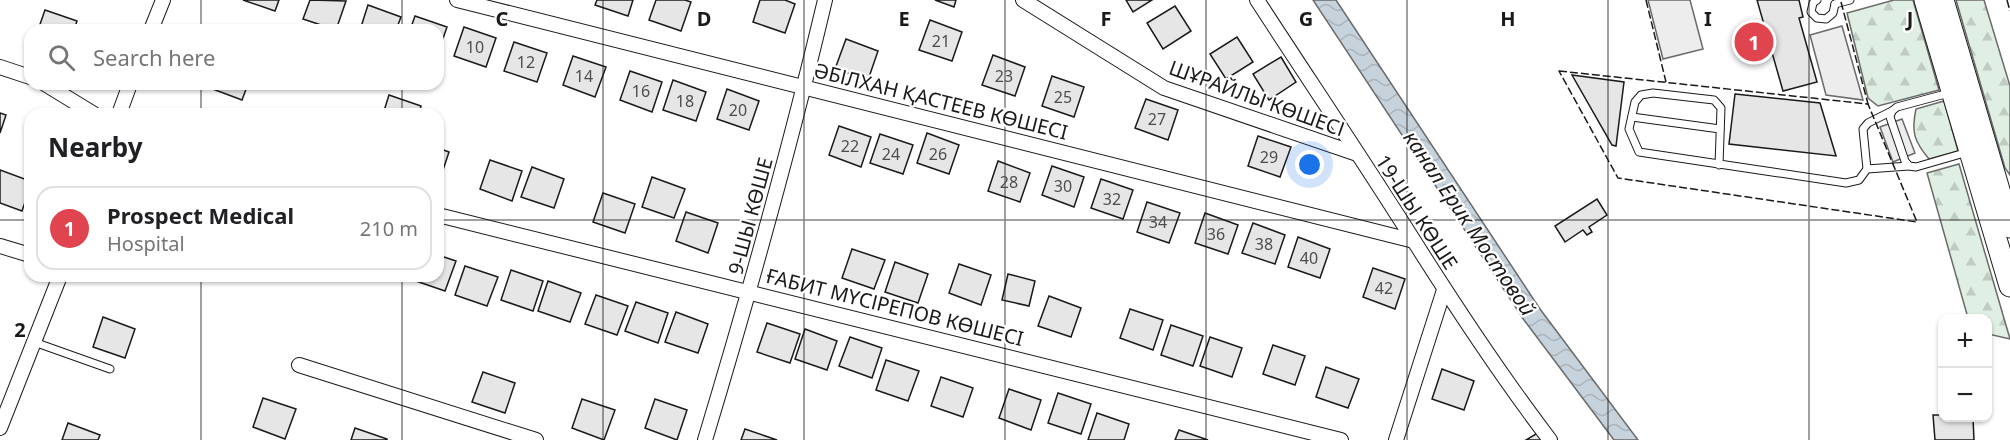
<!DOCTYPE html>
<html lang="en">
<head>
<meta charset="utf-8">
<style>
  :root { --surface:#fff; --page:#f6f6f6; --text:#202124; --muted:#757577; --line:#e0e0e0; --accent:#c62828 }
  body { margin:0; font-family:"Noto Sans",sans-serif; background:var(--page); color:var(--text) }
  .controls { position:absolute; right:18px; bottom:18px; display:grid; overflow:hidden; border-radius:12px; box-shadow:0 2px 4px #0004 }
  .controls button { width:54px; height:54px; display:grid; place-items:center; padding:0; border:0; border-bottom:2px solid var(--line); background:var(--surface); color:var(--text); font:30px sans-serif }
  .you { position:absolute; left:1310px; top:165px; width:21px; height:21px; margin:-15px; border:4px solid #fff; border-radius:50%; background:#1a73e8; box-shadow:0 0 0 9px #1a73e833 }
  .badge { display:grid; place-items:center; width:39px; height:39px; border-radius:50%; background:var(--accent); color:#fff; font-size:20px; font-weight:700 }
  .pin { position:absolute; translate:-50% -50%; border:3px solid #fff; box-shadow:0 2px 6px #0006 }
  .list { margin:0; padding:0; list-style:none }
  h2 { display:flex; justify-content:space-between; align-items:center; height:78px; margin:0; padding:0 24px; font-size:26px }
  h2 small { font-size:20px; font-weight:400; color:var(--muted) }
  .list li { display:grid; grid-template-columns:39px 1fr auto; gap:18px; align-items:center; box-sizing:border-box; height:84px; margin:0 12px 12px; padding:0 12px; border:2px solid var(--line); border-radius:18px }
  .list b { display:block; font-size:22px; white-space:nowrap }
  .list p { margin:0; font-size:20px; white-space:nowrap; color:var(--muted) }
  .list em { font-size:20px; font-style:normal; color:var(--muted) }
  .icon { flex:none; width:33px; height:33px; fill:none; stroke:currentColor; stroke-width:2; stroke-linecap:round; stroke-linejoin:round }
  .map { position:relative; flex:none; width:2010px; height:440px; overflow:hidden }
  .search { position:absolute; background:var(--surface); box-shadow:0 2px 4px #0004; left:24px; top:24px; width:420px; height:66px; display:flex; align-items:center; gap:15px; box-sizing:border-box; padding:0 21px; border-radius:18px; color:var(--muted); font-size:22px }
  .panel { position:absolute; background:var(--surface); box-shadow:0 2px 4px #0004; left:24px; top:108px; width:420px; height:174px; border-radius:18px }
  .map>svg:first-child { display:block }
</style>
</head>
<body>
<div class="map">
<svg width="2010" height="440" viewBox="0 0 2010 440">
  <defs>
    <pattern id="forest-firs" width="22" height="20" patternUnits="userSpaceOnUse" patternTransform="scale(1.5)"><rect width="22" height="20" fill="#e0efe3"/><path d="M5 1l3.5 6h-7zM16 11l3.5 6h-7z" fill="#c0ccc2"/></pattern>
    <pattern id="water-waves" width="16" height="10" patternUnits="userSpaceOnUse" patternTransform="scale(1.5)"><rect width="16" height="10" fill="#c6d2dc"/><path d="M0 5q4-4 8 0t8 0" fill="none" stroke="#aab4bc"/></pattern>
  </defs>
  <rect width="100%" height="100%" fill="#fff"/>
  <g fill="url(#forest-firs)" stroke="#6a6a6a" stroke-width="1.5">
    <path d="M1894,0H1913L1939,90L1878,106L1868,98L1847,13Z"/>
    <path d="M1956,0H1984L2010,86V175L2005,168Z"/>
    <path d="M1944,101L1958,151L1929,159C1914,141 1911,132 1916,109Z"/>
    <path d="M1959,164L2010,339L1988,334V318H1968L1927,173Z"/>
  </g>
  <g fill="#ededed" stroke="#6a6a6a" stroke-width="1.5">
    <path d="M1648,0H1690L1703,49L1663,59Z"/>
    <path d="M1842,26L1863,100L1826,95L1810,35Z"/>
    <path d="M1902,119L1915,153L1893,162L1880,127Z"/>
  </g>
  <path fill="url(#water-waves)" stroke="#6a6a6a" stroke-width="1.5" d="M1313,0H1336L1540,309L1638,440H1614L1524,320Z"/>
  <g fill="#e6e6e6" stroke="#1a1a1a" stroke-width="1.5">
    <path d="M243,0H279L275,11Z"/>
    <path d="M310,0L346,1L336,30L303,19Z"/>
    <path d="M597,0H633L628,16L595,5Z"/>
    <path d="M656,0H685L691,2L681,31L649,20Z"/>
    <path d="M760,0H785L795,4L785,33L753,22Z"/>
    <path d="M935,0H956L954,7Z"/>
    <path d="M1126,0H1152L1133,12Z"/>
    <path d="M1757,0H1799L1803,17L1799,18L1817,82L1783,91Z"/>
    <path d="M368,5L401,17L396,30H360Z"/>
    <path d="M1175,6L1191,31L1163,49L1147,23Z"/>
    <path d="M45,10L77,21L74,30H38Z"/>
    <path d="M415,16L447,27L438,53V30H410Z"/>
    <path d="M930,20L962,32L952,61L919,50Z"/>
    <path d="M464,27L496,38L486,67L454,56Z"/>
    <path d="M1237,37L1253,62L1226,79L1210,54Z"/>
    <path d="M846,39L878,51L868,80L835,69Z"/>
    <path d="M514,42L547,53L537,82L504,71Z"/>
    <path d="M993,55L1025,67L1015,96L982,85Z"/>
    <path d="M573,56L606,67L595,97L563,85Z"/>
    <path d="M1281,57L1296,82L1269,100L1253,74Z"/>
    <path d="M630,71L662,82L652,112L620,100Z"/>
    <path d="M1572,75L1624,82L1616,146L1612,145Z"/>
    <path d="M1052,76L1084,87L1074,117L1042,106Z"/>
    <path d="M673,80L706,92L696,121L663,110Z"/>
    <path d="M211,84H248L242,100L210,88Z"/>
    <path d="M727,89L759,101L749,130L717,119Z"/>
    <path d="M1735,94L1820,103L1836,156L1729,144Z"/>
    <path d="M389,95L421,106L419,114H383Z"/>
    <path d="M1146,99L1178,110L1168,140L1135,128Z"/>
    <path d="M273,109L288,114H271Z"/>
    <path d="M0,113L6,115L0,133Z"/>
    <path d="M839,126L871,137L861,167L829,155Z"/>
    <path d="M927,133L959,145L949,174L917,163Z"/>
    <path d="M880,134L913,145L903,174L870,163Z"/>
    <path d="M1258,136L1291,147L1280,177L1248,166Z"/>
    <path d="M438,148L449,152L439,182L438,181Z"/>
    <path d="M490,160L522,171L512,201L480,189Z"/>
    <path d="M998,161L1030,173L1020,202L988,191Z"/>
    <path d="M1052,166L1084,177L1074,207L1042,195Z"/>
    <path d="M532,167L564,179L554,208L521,197Z"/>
    <path d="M0,170L30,181V188L22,211L0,203Z"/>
    <path d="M652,177L685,189L674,218L642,207Z"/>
    <path d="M1101,179L1133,190L1123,219L1091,208Z"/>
    <path d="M603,193L635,204L625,233L593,222Z"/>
    <path d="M1597,199L1607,215L1589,227L1592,232L1587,235L1583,230L1565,242L1555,226Z"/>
    <path d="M1147,202L1180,213L1169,243L1137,232Z"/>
    <path d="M686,212L718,223L708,253L676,241Z"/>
    <path d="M1205,213L1238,225L1228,254L1195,243Z"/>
    <path d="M1253,223L1285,235L1275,264L1242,253Z"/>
    <path d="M1298,237L1330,249L1320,278L1288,267Z"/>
    <path d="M852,249L885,260L874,289L842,278Z"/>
    <path d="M438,255L456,261L445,291L413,280L414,276H438Z"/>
    <path d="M895,262L928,274L918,303L885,292Z"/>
    <path d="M959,264L991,275L981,305L949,293Z"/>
    <path d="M465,266L498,277L487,306L455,295Z"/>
    <path d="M1373,268L1405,279L1395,309L1363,297Z"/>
    <path d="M511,270L543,281L533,311L501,300Z"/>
    <path d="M1008,274L1035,281L1029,306L1002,300Z"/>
    <path d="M548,281L581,293L570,322L538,311Z"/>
    <path d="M596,295L628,306L617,335L585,324Z"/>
    <path d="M1049,296L1081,308L1071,337L1038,326Z"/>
    <path d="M636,302L668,313L658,343L625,331Z"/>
    <path d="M1130,309L1163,320L1153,350L1120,338Z"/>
    <path d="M676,312L708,324L698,353L665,342Z"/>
    <path d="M103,317L135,329L125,358L93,347Z"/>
    <path d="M767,323L800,334L790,363L757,352Z"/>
    <path d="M1171,325L1203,336L1193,366L1161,355Z"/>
    <path d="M805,329L837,341L827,370L795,359Z"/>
    <path d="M850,337L882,348L872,378L839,366Z"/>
    <path d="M1210,337L1242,348L1232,377L1200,366Z"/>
    <path d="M1273,345L1305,356L1295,385L1263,374Z"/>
    <path d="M886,360L919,371L908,401L876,390Z"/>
    <path d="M1326,367L1359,379L1348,408L1316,397Z"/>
    <path d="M1442,369L1474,381L1464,410L1432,399Z"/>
    <path d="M483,372L515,383L505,413L472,402Z"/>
    <path d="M941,377L973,388L963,417L931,406Z"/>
    <path d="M1009,389L1041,400L1031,430L999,418Z"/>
    <path d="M1058,393L1091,404L1081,434L1048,423Z"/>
    <path d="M263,398L296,409L285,439L253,427Z"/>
    <path d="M582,399L615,410L604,440L572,428Z"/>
    <path d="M655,399L687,410L677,440L645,428Z"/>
    <path d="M1097,413L1129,424L1124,440H1088Z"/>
    <path d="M1933,415H1942V418H1973L1974,440H1935Z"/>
    <path d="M68,423L100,435L98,440H62Z"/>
    <path d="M355,428L387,439V440H351Z"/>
    <path d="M745,429L777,440H741Z"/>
    <path d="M1179,430L1208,440H1175Z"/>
    <path d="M1541,431L1547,440H1526Z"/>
  </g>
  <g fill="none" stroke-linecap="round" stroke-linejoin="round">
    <defs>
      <g id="lane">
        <path d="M1817,0L1813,3L1811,12L1817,18L1826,19L1833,13L1835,4"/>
        <path d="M1835,4L1850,0"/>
        <path d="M1949,93L1897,107L1892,111L1890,117L1905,161L1909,166L1916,167L1968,152"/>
        <path d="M1632,117L1720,129"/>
        <path d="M1719,165L1721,108L1714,100L1653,93L1641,95L1635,102L1629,129L1639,152L1846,183L1859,180L1867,169L1863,129L1868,123L1892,111"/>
        <path d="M1867,169L1909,166"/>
        <path d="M34,342L110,369"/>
      </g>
      <g id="street">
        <path d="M457,0L1414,241"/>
        <path d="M1023,0L1164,88L1357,154"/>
        <path d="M1257,0C1309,80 1363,160 1414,241C1457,309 1501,376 1550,440"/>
        <path d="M151,30L163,0"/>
        <path d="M0,67L30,77"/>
        <path d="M45,84L94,114"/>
        <path d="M119,114L130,84"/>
        <path d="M438,215L1341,440"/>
        <path d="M0,246L30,255"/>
        <path d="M299,365L536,440"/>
        <path d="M0,428L60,276"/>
        <path d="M705,440C749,294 790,148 825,0"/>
        <path d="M1396,440L1444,290"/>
      </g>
      <g id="primary">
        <path d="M1925,0L2010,286"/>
        <path d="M1943,0L2010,227"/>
      </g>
    </defs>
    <use href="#lane" stroke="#1a1a1a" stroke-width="9"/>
    <use href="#street" stroke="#1a1a1a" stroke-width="16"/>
    <use href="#primary" stroke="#1a1a1a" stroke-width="23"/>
    <use href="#lane" stroke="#fff" stroke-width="7"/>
    <use href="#street" stroke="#fff" stroke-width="14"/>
    <use href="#primary" stroke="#fff" stroke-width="21"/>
    <g stroke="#1a1a1a" stroke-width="1.5" stroke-dasharray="8 3" stroke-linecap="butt">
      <path d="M1646,0L1666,82"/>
      <path d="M2007,0L2010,11"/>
      <path d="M1841,2L1868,104H1865"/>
      <path d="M1559,71L1868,104L1917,222L1618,178Z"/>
    </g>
  </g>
  <path fill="none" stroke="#1a1a1a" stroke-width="1.5" stroke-opacity="0.55" d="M201,0V30M402,0V30M603,0V440M804,0V440M1005,0V440M1206,0V440M1407,0V440M1608,0V440M1809,0V440M201,84V114M402,84V114M0,220H30M438,220H2010M201,276V440M402,276V440"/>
  <g text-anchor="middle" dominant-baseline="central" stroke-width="4.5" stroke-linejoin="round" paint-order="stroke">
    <g font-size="16" fill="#4d4d4d">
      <text x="941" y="41">21</text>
      <text x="475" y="47">10</text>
      <text x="526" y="62">12</text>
      <text x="584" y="76">14</text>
      <text x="1004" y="76">23</text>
      <text x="641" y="91">16</text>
      <text x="1063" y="97">25</text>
      <text x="685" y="101">18</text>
      <text x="738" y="110">20</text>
      <text x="1157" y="119">27</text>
      <text x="850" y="146">22</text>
      <text x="891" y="154">24</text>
      <text x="938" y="154">26</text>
      <text x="1269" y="157">29</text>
      <text x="1009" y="182">28</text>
      <text x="1063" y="186">30</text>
      <text x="1112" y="199">32</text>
      <text x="1158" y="222">34</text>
      <text x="1216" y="234">36</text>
      <text x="1264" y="244">38</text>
      <text x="1309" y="258">40</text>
      <text x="1384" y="288">42</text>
    </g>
    <g font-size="20" fill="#1a1a1a" stroke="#fff">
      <text transform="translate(1257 98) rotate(20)">ШҰРАЙЛЫ КӨШЕСІ</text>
      <text transform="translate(941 101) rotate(14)">ӘБІЛХАН ҚАСТЕЕВ КӨШЕСI</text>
      <text transform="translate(1417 212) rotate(57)">19-ШЫ КӨШЕ</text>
      <text transform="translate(750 216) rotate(-75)">9-ШЫ КӨШЕ</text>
      <text transform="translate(895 307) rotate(14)">ҒАБИТ МҮСІРЕПОВ КӨШЕСI</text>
    </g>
    <g font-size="21" font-style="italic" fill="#1a1a1a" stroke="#fff">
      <text transform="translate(1470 223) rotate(56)">канал Ерик Мостовой</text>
    </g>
  </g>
  <g font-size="20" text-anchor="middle" font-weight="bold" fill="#1a1a1a" stroke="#fff" stroke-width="4.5" stroke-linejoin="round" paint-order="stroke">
    <text x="502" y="26">C</text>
    <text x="704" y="26">D</text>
    <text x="904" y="26">E</text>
    <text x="1106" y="26">F</text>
    <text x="1306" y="26">G</text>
    <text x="1508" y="26">H</text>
    <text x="1708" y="26">I</text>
    <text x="1910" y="26">J</text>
    <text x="20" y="337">2</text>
  </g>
</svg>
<div class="controls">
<button>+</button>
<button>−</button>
</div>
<div class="you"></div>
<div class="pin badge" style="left:1754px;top:42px;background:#e0444e">1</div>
<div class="search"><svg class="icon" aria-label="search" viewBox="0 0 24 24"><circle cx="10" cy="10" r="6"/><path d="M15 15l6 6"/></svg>Search here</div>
<section class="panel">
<h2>Nearby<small></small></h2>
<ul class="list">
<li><span class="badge" style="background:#e0444e">1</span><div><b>Prospect Medical</b><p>Hospital</p></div><em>210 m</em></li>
</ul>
</section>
</div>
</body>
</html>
